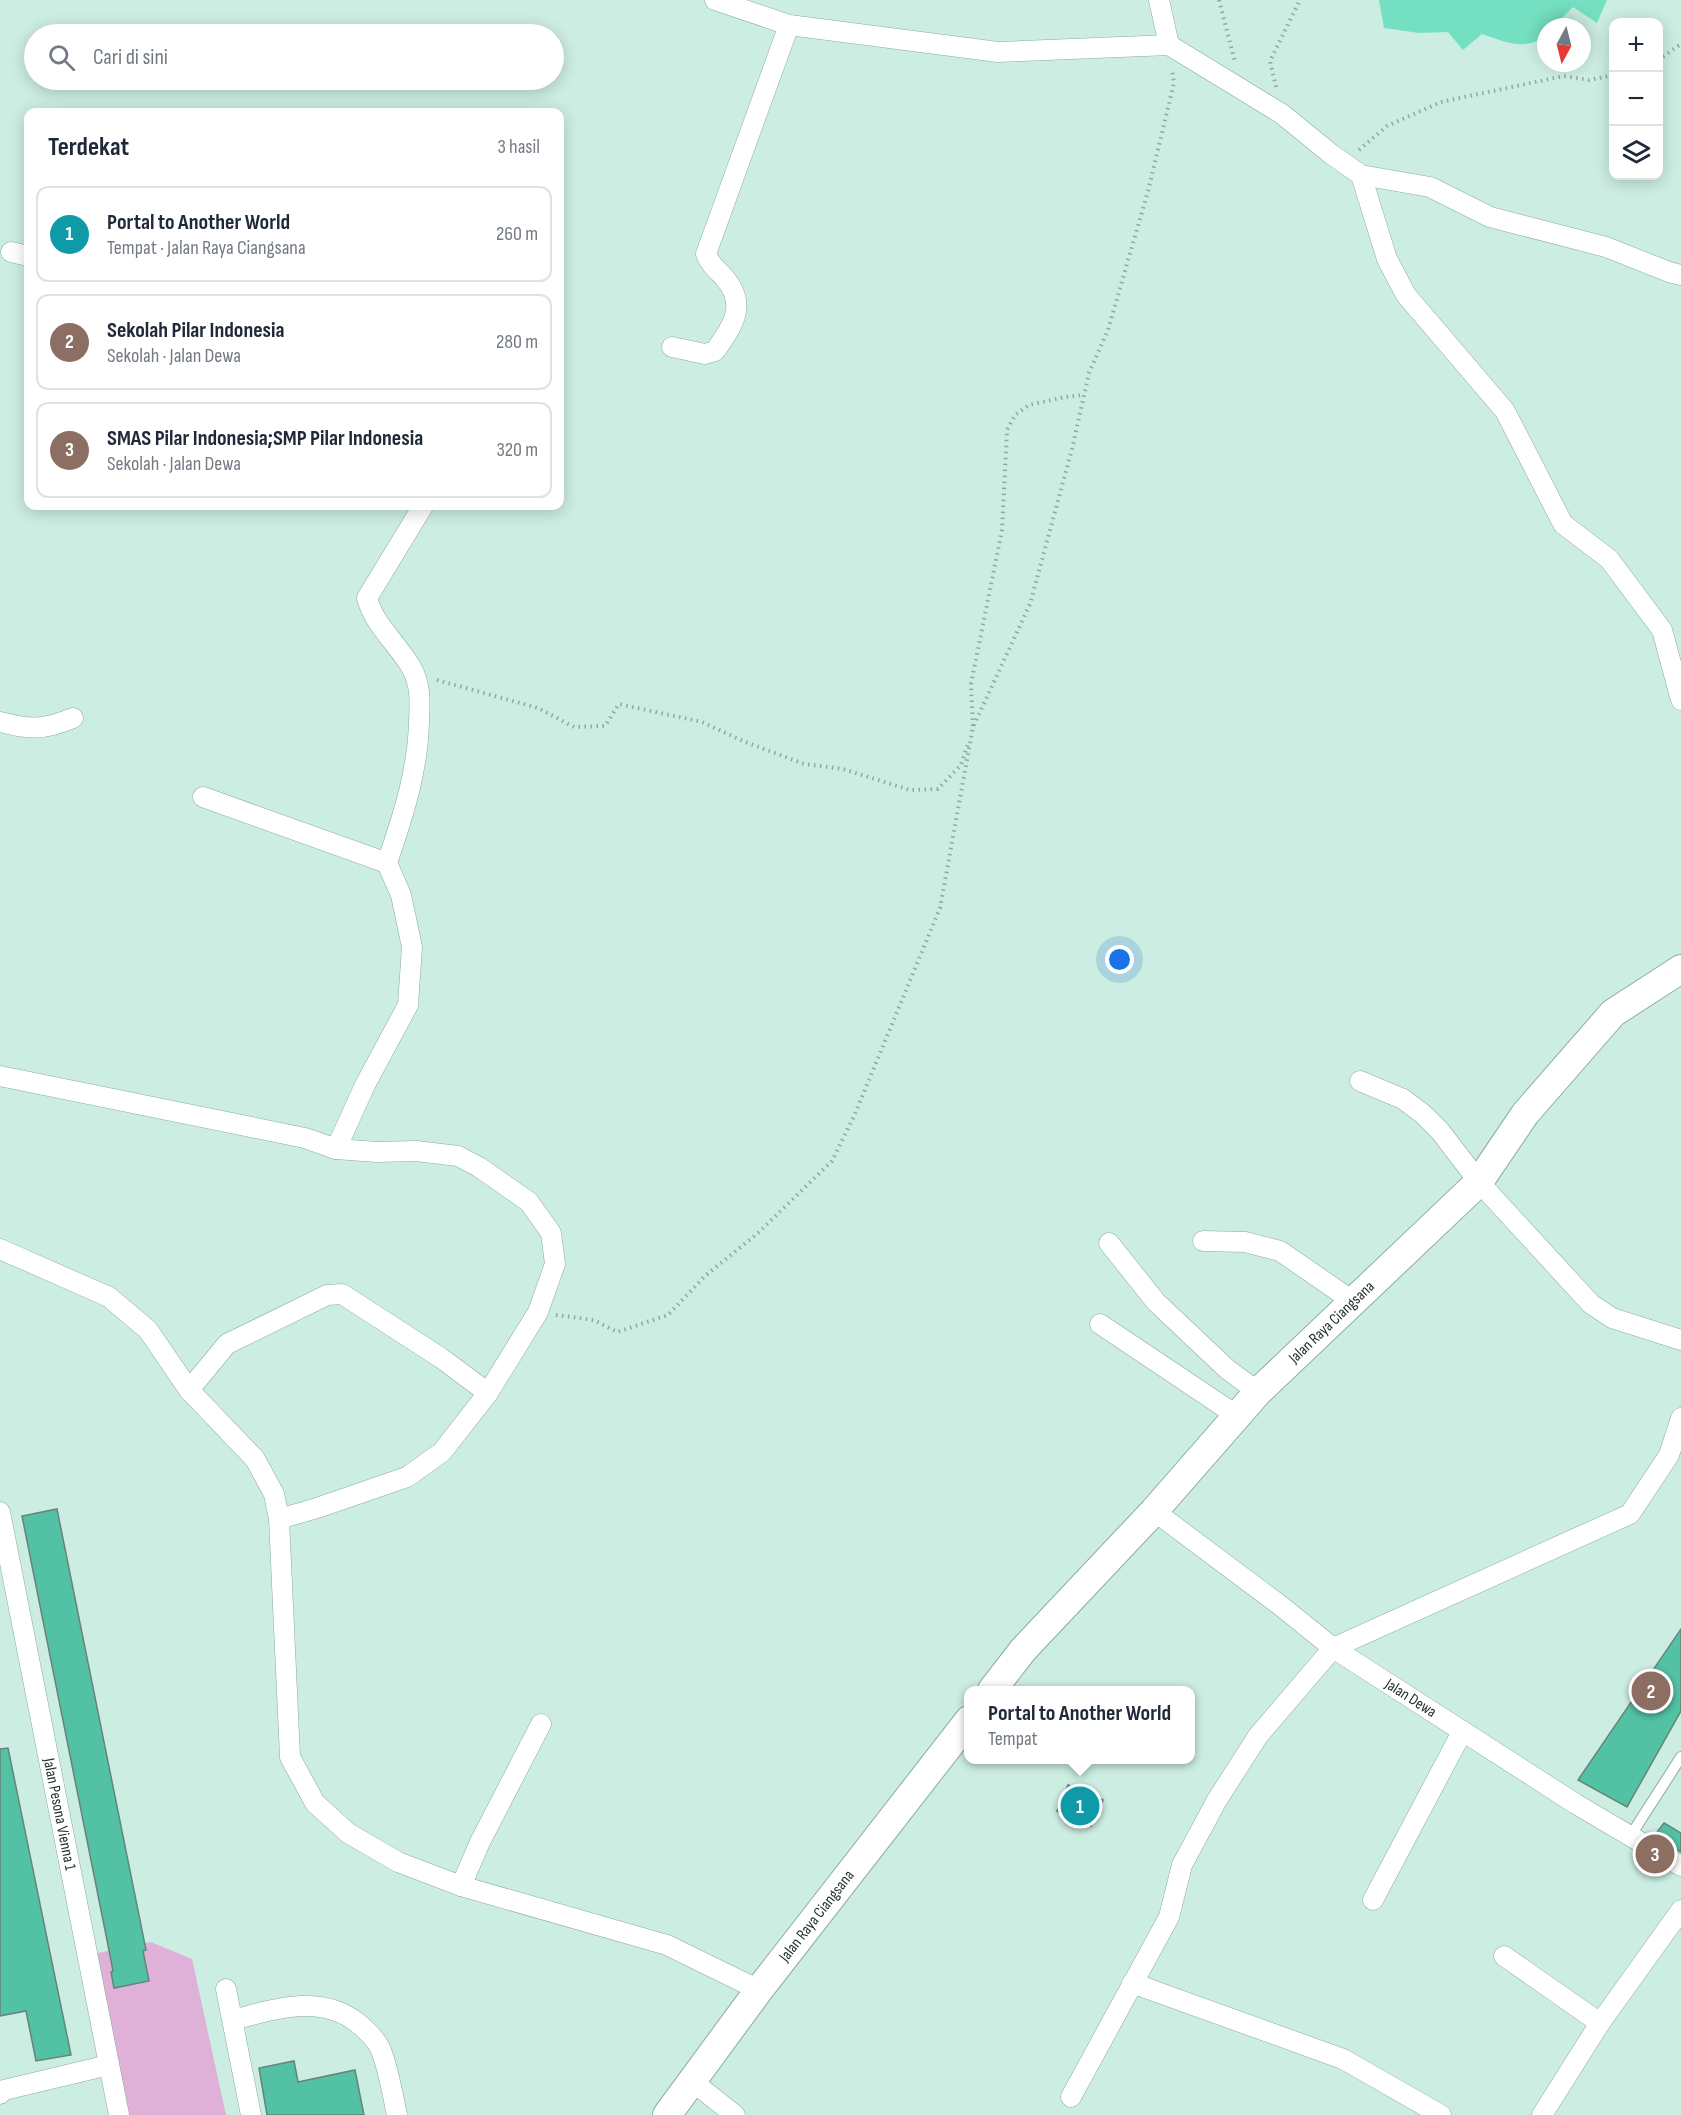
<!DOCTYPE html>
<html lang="id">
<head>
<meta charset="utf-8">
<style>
  :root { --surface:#fff; --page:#f6f6f7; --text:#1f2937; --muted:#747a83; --line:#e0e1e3; --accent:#b45309 }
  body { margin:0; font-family:"Sofia Sans Condensed",sans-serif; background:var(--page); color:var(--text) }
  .controls { position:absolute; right:18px; top:18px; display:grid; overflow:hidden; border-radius:12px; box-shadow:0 3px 15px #0003 }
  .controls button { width:54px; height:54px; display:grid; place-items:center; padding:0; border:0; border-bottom:2px solid var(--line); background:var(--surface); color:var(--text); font:30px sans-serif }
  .compass { position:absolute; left:1537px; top:18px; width:54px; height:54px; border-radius:50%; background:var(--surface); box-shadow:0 3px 15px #0003; rotate:187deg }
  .you { position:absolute; left:1120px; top:960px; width:21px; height:21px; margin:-15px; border:4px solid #fff; border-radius:50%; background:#1a73e8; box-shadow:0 0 0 9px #1a73e833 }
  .badge { display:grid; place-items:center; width:39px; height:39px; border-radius:50%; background:var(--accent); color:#fff; font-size:20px; font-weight:700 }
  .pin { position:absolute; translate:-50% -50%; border:3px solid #fff; box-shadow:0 2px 6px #0006 }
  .popup { position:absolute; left:964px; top:1686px; width:231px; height:78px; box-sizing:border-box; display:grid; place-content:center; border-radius:12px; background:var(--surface); filter:drop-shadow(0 2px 4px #0005); font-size:20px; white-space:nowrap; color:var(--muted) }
  .popup b { font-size:22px; color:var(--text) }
  .popup::after { content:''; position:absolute; left:50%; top:100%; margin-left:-12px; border:12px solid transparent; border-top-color:var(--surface) }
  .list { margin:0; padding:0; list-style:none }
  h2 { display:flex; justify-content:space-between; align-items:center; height:78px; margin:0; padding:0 24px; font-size:26px }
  h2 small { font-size:20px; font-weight:400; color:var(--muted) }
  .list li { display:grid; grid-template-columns:39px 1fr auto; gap:18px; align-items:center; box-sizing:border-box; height:96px; margin:0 12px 12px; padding:0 12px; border:2px solid var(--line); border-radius:12px }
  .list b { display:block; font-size:22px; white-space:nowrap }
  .list p { margin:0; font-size:20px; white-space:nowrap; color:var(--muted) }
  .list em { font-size:20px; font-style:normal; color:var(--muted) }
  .icon { flex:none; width:33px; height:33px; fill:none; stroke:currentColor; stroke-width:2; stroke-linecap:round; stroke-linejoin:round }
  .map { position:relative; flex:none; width:1681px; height:2115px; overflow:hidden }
  .search { position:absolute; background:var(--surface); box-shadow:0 3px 15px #0003; left:24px; top:24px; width:540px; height:66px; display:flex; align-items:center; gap:15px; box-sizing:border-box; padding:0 21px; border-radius:33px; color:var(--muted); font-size:22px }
  .panel { position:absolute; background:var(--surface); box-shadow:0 3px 15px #0003; left:24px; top:108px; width:540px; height:402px; border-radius:12px }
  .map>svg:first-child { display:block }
</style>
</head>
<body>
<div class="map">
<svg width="1681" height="2115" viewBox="0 0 1681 2115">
  <rect width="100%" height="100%" fill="#ccede2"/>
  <path fill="#dfb0d8" d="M151,1942L192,1959L226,2115H116L84,1956Z"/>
  <path fill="#74e0c1" d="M1379,0H1607L1597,23L1573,7L1553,27H1546V34C1527,53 1503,41 1482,34L1463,50L1448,32L1419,33L1384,28Z"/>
  <g fill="#53c1a4" stroke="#66847a" stroke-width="1.5">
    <path d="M57,1509L146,1950L143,1951L149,1981L114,1988L111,1972L113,1971L107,1940L22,1516Z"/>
    <path d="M1681,1629V1711L1627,1807L1578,1780Z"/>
    <path d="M8,1748L71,2055L36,2061L26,2011L0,2016V1749Z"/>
    <path d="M1068,1785L1103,1800L1091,1826L1057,1811Z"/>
    <path d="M1664,1823L1681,1833V1852L1654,1836Z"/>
    <path d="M294,2061L298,2082L355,2070L364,2115H267L259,2068Z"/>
  </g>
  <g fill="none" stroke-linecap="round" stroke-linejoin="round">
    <defs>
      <path id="service" d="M1631,1835L1681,1757"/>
      <g id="minor">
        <path d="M715,0L789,25L998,52L1169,45L1282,114L1331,154L1361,175L1430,187L1490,217L1606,247L1669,272L1681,275"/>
        <path d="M1159,0L1169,45"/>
        <path d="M1361,175L1387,259L1406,295L1505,411L1563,524L1609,559L1662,630L1681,700"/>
        <path d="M11,252L28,256"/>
        <path d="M672,347L705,354L715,351C734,324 748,304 723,276C716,269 709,263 706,254L789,25"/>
        <path d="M0,722C30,730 44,730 73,718"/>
        <path d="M203,797L387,863L401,895L412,947L408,1005L365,1085L336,1149"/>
        <path d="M387,863C403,816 418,771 419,721C420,702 421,684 411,667C397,643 374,625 367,598L423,506"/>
        <path d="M0,1076L305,1138L336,1149L377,1152L416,1151L458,1156L479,1167L529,1202L551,1233L555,1264L538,1312L488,1393L442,1452L407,1477L317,1508L279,1519"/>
        <path d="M1360,1081L1403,1099L1423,1114L1440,1131L1479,1182L1591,1304L1612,1318L1681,1340"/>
        <path d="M1203,1241L1245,1242L1280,1251L1354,1302"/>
        <path d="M1109,1243L1156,1302L1227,1369L1258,1392"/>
        <path d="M0,1249L109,1297L148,1330L189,1390L255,1459L274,1494L279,1519L290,1757L315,1803L348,1833L398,1862L461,1886L667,1945L759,1990"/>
        <path d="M1100,1324L1236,1415"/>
        <path d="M189,1390L227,1344L327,1295L342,1294L441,1358L488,1393"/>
        <path id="s1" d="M1154,1511L1281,1606L1333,1648L1576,1804L1681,1866"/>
        <path id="s2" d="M0,1512L119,2115"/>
        <path d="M461,1886L480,1842L541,1724"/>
        <path d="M1373,1900L1462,1732"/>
        <path d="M1504,1956L1600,2023"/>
        <path d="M1132,1983L1343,2059L1441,2115"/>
        <path d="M226,1989L251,2115"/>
        <path d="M233,2020C274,2009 322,1993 359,2024C367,2031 376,2039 380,2048C389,2069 392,2093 397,2115"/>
        <path d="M693,2082L735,2115"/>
        <path d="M0,2094L4,2090L109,2065"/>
        <path d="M1071,2097L1169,1917L1182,1865L1217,1800L1258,1736L1333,1648L1630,1514L1669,1455L1681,1418"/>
        <path d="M1542,2115L1600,2023L1681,1910"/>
      </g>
      <g id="secondary">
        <path id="s3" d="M992,1690L1023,1650L1154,1511L1258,1392L1479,1182L1525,1114L1613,1013L1681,969"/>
        <path id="s4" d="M667,2115L759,1990L969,1720"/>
      </g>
    </defs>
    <use href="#service" stroke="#8caba1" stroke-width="12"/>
    <use href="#minor" stroke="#8caba1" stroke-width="21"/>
    <use href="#secondary" stroke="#8caba1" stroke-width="30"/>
    <g stroke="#8fa8a0" stroke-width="4" stroke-dasharray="1.5 4.5" stroke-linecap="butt">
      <path d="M1219,0L1235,62"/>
      <path d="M1658,60L1681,44"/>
      <path d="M1276,87L1270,61L1300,0"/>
      <path d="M1359,150L1387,126L1441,102L1564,76L1589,80L1614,75"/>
      <path d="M437,680L538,708L574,727L605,726L619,704L702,722L743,741L804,764L843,769L910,790L938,789L961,765L969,741"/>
      <path d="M973,726L971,684L1002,530L1007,430L1015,415L1029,405L1065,397L1084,395"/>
      <path d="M556,1315L594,1320L617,1332L668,1315L705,1276L757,1234L832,1161L854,1116L940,908L973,727L1030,604L1072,449L1089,373L1108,330L1148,191L1174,83L1172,70"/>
    </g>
    <use href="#service" stroke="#fff" stroke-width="10"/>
    <use href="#minor" stroke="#fff" stroke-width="20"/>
    <use href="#secondary" stroke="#fff" stroke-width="28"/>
  </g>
  <g text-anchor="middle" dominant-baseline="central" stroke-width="6" stroke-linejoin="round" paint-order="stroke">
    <g font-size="16" fill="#25322d" stroke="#d9fbef">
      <text stroke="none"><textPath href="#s3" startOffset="501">Jalan Raya Ciangsana</textPath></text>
      <text stroke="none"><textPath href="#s1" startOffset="318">Jalan Dewa</textPath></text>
      <text stroke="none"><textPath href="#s2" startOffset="308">Jalan Pesona Vienna 1</textPath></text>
      <text stroke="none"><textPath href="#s4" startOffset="249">Jalan Raya Ciangsana</textPath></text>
    </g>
  </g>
</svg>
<div class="controls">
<button>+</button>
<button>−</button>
<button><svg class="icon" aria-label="layers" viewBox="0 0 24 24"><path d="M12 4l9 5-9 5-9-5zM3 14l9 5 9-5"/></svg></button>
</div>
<svg class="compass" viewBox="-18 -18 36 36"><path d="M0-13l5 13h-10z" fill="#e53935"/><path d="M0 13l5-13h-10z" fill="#747a83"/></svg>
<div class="you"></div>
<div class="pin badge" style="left:1080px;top:1806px;background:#0f9aa8">1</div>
<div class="popup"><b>Portal to Another World</b>Tempat</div>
<div class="pin badge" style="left:1651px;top:1691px;background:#8d6e63">2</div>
<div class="pin badge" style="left:1655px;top:1854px;background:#8d6e63">3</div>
<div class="search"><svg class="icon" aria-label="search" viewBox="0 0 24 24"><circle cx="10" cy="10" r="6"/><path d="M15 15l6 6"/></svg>Cari di sini</div>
<section class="panel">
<h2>Terdekat<small>3 hasil</small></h2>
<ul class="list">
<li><span class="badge" style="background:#0f9aa8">1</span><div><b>Portal to Another World</b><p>Tempat · Jalan Raya Ciangsana</p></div><em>260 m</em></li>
<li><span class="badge" style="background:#8d6e63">2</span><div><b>Sekolah Pilar Indonesia</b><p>Sekolah · Jalan Dewa</p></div><em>280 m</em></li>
<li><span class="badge" style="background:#8d6e63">3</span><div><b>SMAS Pilar Indonesia;SMP Pilar Indonesia</b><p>Sekolah · Jalan Dewa</p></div><em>320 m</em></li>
</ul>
</section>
</div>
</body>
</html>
